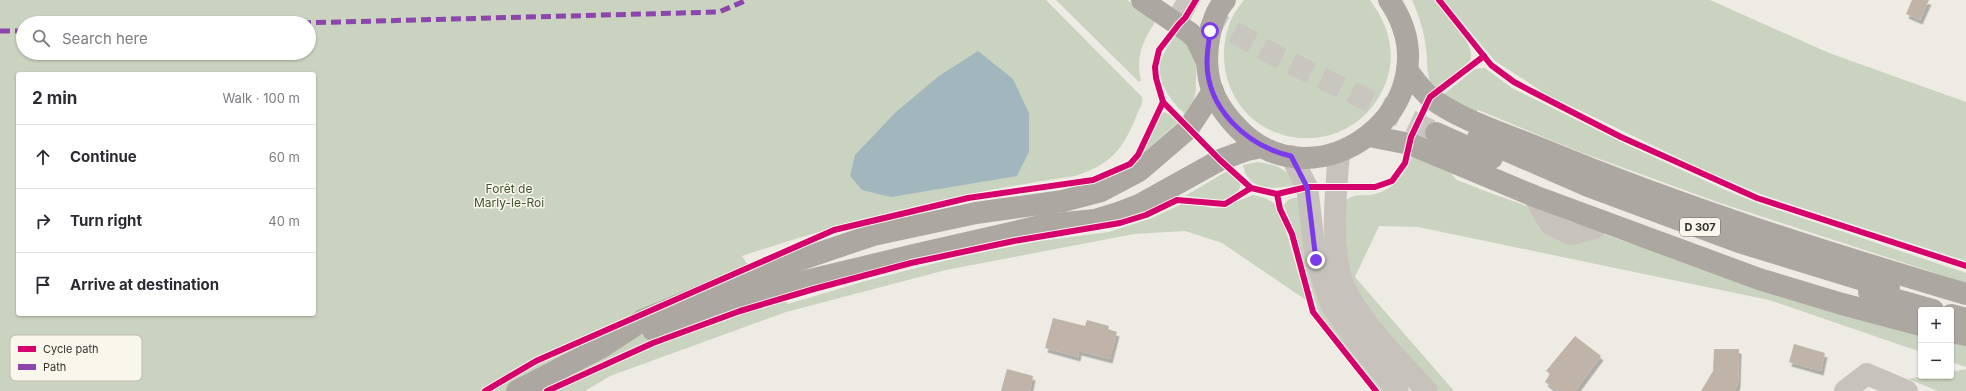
<!DOCTYPE html>
<html lang="en">
<head>
<meta charset="utf-8">
<style>
  :root { --surface:#fff; --page:#f2f2f3; --text:#2b2b33; --muted:#7c7c81; --line:#e1e1e2 }
  body { margin:0; font-family:Inter,sans-serif; background:var(--page); color:var(--text) }
  .controls { position:absolute; right:12px; bottom:12px; display:grid; overflow:hidden; border-radius:4px; box-shadow:0 1px 3px #0004 }
  .controls button { width:36px; height:36px; display:grid; place-items:center; padding:0; border:0; border-bottom:1px solid var(--line); background:var(--surface); color:var(--text); font:20px sans-serif }
  .stop { position:absolute; width:12px; height:12px; margin:-9px; border:3px solid #7c3aed; border-radius:50%; background:#fff }
  .stop.end { background:#7c3aed; border-color:#fff; box-shadow:0 1px 4px #0008 }
  .list { margin:0; padding:0; list-style:none }
  h2 { display:flex; justify-content:space-between; align-items:center; height:52px; margin:0; padding:0 16px; font-size:17px }
  h2 small { font-size:13px; font-weight:400; color:var(--muted) }
  .list li { display:grid; grid-template-columns:26px 1fr auto; gap:12px; align-items:center; box-sizing:border-box; height:64px; padding:0 16px; border-top:1px solid var(--line) }
  .list b { display:block; font-size:15px; white-space:nowrap }
  .list em { font-size:13px; font-style:normal; color:var(--muted) }
  .icon { flex:none; width:22px; height:22px; fill:none; stroke:currentColor; stroke-width:2; stroke-linecap:round; stroke-linejoin:round }
  .map { position:relative; flex:none; width:1966px; height:391px; overflow:hidden }
  .search { position:absolute; background:var(--surface); box-shadow:0 1px 3px #0004; left:16px; top:16px; width:300px; height:44px; display:flex; align-items:center; gap:10px; box-sizing:border-box; padding:0 14px; border-radius:22px; color:var(--muted); font-size:15px }
  .panel { position:absolute; background:var(--surface); box-shadow:0 1px 3px #0004; left:16px; top:72px; width:300px; height:244px; border-radius:4px }
  .map>svg:first-child { display:block }
</style>
</head>
<body>
<div class="map">
<svg width="1966" height="391" viewBox="0 0 1966 391">
  <defs>
    <filter id="shadow"><feDropShadow dx="2.5" dy="4.5" stdDeviation="0" flood-color="#0004"/></filter>
  </defs>
  <rect width="100%" height="100%" fill="#edebe4"/>
  <g fill="#cad3bf" fill-rule="evenodd">
    <path d="M0,0H1046L1142,97C1144,104 1138,110 1136,117C1122,151 1111,164 1075,176C961,192 851,220 742,256L746,262L788,304L869,280L964,256L1040,241L1109,232L1152,218L1184,203L1214,208L1223,207L1253,195L1265,198L1274,203L1283,221L1306,300L1222,243L1185,231L1134,234L946,270L786,312L610,376L585,391H0ZM23,23H309V53H23ZM18,74H314V314H18Z"/>
    <path d="M1056,0H1127L1157,19C1144,39 1135,56 1141,80L1139,82Z"/>
    <path d="M1244,0H1370C1388,24 1397,53 1386,82C1357,161 1245,155 1226,74C1222,55 1224,35 1232,18C1235,11 1240,6 1244,0Z"/>
    <path d="M1412,0H1434C1444,12 1478,45 1470,61L1437,88H1434C1425,76 1428,63 1426,48C1424,31 1419,16 1412,0Z"/>
    <path d="M1444,0H1710L1829,53L1966,102V261L1763,195L1706,171L1546,94L1495,61Z"/>
    <path d="M1179,31L1195,56L1196,67V89L1194,100L1185,114C1172,103 1159,85 1160,68C1160,55 1172,41 1179,31Z"/>
    <path d="M1485,68L1512,88L1625,144L1723,189L1757,203L1966,273V283L1720,203L1580,152L1478,110L1473,115L1439,98L1475,69Z"/>
    <path d="M1164,112L1174,117L1178,122L1143,153L1155,122Z"/>
    <path d="M1413,154L1446,168L1457,180L1485,191L1623,241L1921,334V352L1769,300L1418,227L1379,226L1355,277L1454,391H1439C1414,363 1360,311 1351,277C1345,257 1346,221 1346,200C1357,193 1358,196 1370,195C1392,192 1405,175 1413,154Z"/>
    <path d="M1258,162C1273,164 1290,169 1295,185C1275,190 1247,191 1243,165Z"/>
    <path d="M1229,170L1241,183C1237,211 1202,196 1185,196Z"/>
    <path d="M1299,197L1388,391H1379L1321,321L1294,229L1284,206C1286,199 1293,198 1299,197Z"/>
    <path d="M1951,341L1966,344V367L1951,362Z"/>
    <path d="M1966,369V391H1938L1908,379L1924,376H1951V372Z"/>
  </g>
  <path fill="#a1b6bd" d="M978,51L1013,79L1029,113V152L1017,176L891,197L862,190L850,176L855,155L896,112L939,76Z"/>
  <g fill="#bfb4a7" filter="url(#shadow)">
    <path d="M1912,0H1929L1920,20L1906,14Z"/>
    <path d="M1053,318L1085,326L1087,320L1109,326L1108,329L1117,332L1110,359L1079,351L1078,357L1045,348Z"/>
    <path d="M1575,336L1601,356L1575,391H1558L1545,382L1550,374L1546,371Z"/>
    <path d="M1794,344L1825,353L1821,371L1789,362Z"/>
    <path d="M1714,349H1739L1738,384L1734,391H1701L1713,371Z"/>
    <path d="M1007,369L1033,376L1030,391H1001Z"/>
  </g>
  <g fill="none" stroke-linecap="round" stroke-linejoin="round">
    <path stroke="#c9c6bf" stroke-width="22" stroke-dasharray="22 11" stroke-linecap="butt" d="M1176,0L1280,58L1436,133"/>
    <g stroke="#c7c3bc" stroke-width="22">
      <path d="M1339,152C1336,192 1331,235 1340,274C1348,311 1401,362 1427,391"/>
      <path d="M1291,156L1307,187L1316,260L1331,304L1356,340L1398,391"/>
      <path d="M1534,196L1550,224L1571,234L1594,228L1601,222"/>
      <path d="M1845,391L1867,374L1907,391"/>
    </g>
    <g stroke="#aca8a1" stroke-width="22">
      <path d="M1142,0L1190,33L1196,39L1207,62"/>
      <path d="M1225,0C1210,17 1205,50 1208,72C1210,92 1221,110 1235,125C1315,215 1460,103 1389,0"/>
      <path d="M1407,70C1414,79 1422,91 1431,98C1459,120 1511,136 1544,150C1681,207 1824,252 1966,294"/>
      <path d="M1436,133L1492,158"/>
      <path d="M1369,136L1410,144L1534,196L1759,279L1842,304L1921,325"/>
      <path d="M1478,138L1588,186L1739,242L1889,288"/>
      <path d="M1869,292L1933,310"/>
      <path d="M1951,315L1966,319"/>
      <path d="M653,330L785,286L914,255L1045,225L1095,220L1118,213L1139,205L1220,160L1247,150L1262,147"/>
      <path d="M1951,332L1966,335"/>
      <path d="M517,391L602,347L643,320L737,281L873,235L976,213L1063,201L1101,191L1139,171L1188,129L1213,91"/>
    </g>
    <g stroke="#8e44ad" stroke-width="5" stroke-dasharray="10 5" stroke-linecap="butt">
      <path d="M301,23L719,12L747,0"/>
      <path d="M0,31H23"/>
    </g>
    <defs>
      <g id="cycleway">
        <path d="M1196,0L1185,18L1179,24L1159,50L1155,67L1156,78L1163,102L1220,160L1251,188L1277,194L1280,209L1292,234L1313,312L1376,391"/>
        <path d="M1439,0L1491,65L1514,82L1531,91L1621,137L1757,198L1966,266"/>
        <path d="M1277,194L1307,187H1375L1392,181L1405,163L1411,137L1430,97L1484,56"/>
        <path d="M485,391L536,361L834,230L968,198L1093,180L1130,164L1138,155L1163,102"/>
        <path d="M547,391L653,343L740,311L814,289L911,263L1014,241L1120,223L1146,215L1177,200L1225,204L1251,188"/>
      </g>
    </defs>
    <use href="#cycleway" stroke="#f9f6ec" stroke-width="8"/>
    <use href="#cycleway" stroke="#d6006c" stroke-width="6"/>
  </g>
  <g fill="none" stroke-linecap="round" stroke-linejoin="round">
    <path stroke="#7c3aed" stroke-width="5" d="M1210,31C1209,41 1207,52 1207,62C1207,109 1247,146 1291,156L1307,187L1316,260"/>
  </g>
  <g text-anchor="middle" dominant-baseline="central" stroke-width="3" stroke-linejoin="round" paint-order="stroke">
    <rect fill="#f9f6ec" stroke="#716d65" stroke-width="1" x="1680" y="218" width="40" height="18" rx="3"/>
    <g font-size="11" font-weight="bold" fill="#37322b">
      <text x="1700" y="227">D 307</text>
    </g>
    <g font-size="12" fill="#3e5430" stroke="#f9f6ec">
      <text x="509" y="188">Forêt de<tspan x="509" dy="14">Marly-le-Roi</tspan></text>
    </g>
  </g>
  <rect x="10" y="335" width="132" height="46" rx="6" fill="#f9f6ec" stroke="#bfbbb2" stroke-width="1"/>
  <rect x="18" y="346" width="18" height="6" fill="#d6006c"/>
  <rect x="18" y="364" width="18" height="6" fill="#8e44ad"/>
  <g font-size="11" fill="#37322b">
    <text x="43" y="353">Cycle path</text>
    <text x="43" y="371">Path</text>
  </g>
</svg>
<div class="controls">
<button>+</button>
<button>−</button>
</div>
<div class="stop" style="left:1210px;top:31px"></div>
<div class="stop end" style="left:1316px;top:260px"></div>
<div class="search"><svg class="icon" aria-label="search" viewBox="0 0 24 24"><circle cx="10" cy="10" r="6"/><path d="M15 15l6 6"/></svg>Search here</div>
<section class="panel">
<h2>2 min<small>Walk · 100 m</small></h2>
<ul class="list">
<li><svg class="icon" aria-label="ahead" viewBox="0 0 24 24"><path d="M12 20V5M6 11l6-6 6 6"/></svg><div><b>Continue</b></div><em>60 m</em></li>
<li><svg class="icon" aria-label="right" viewBox="0 0 24 24"><path d="M7 20v-9h11M14 6l5 5-5 5"/></svg><div><b>Turn right</b></div><em>40 m</em></li>
<li><svg class="icon" aria-label="arrive" viewBox="0 0 24 24"><path d="M6 21V4h12l-3 4 3 4H6"/></svg><div><b>Arrive at destination</b></div></li>
</ul>
</section>
</div>
</body>
</html>
